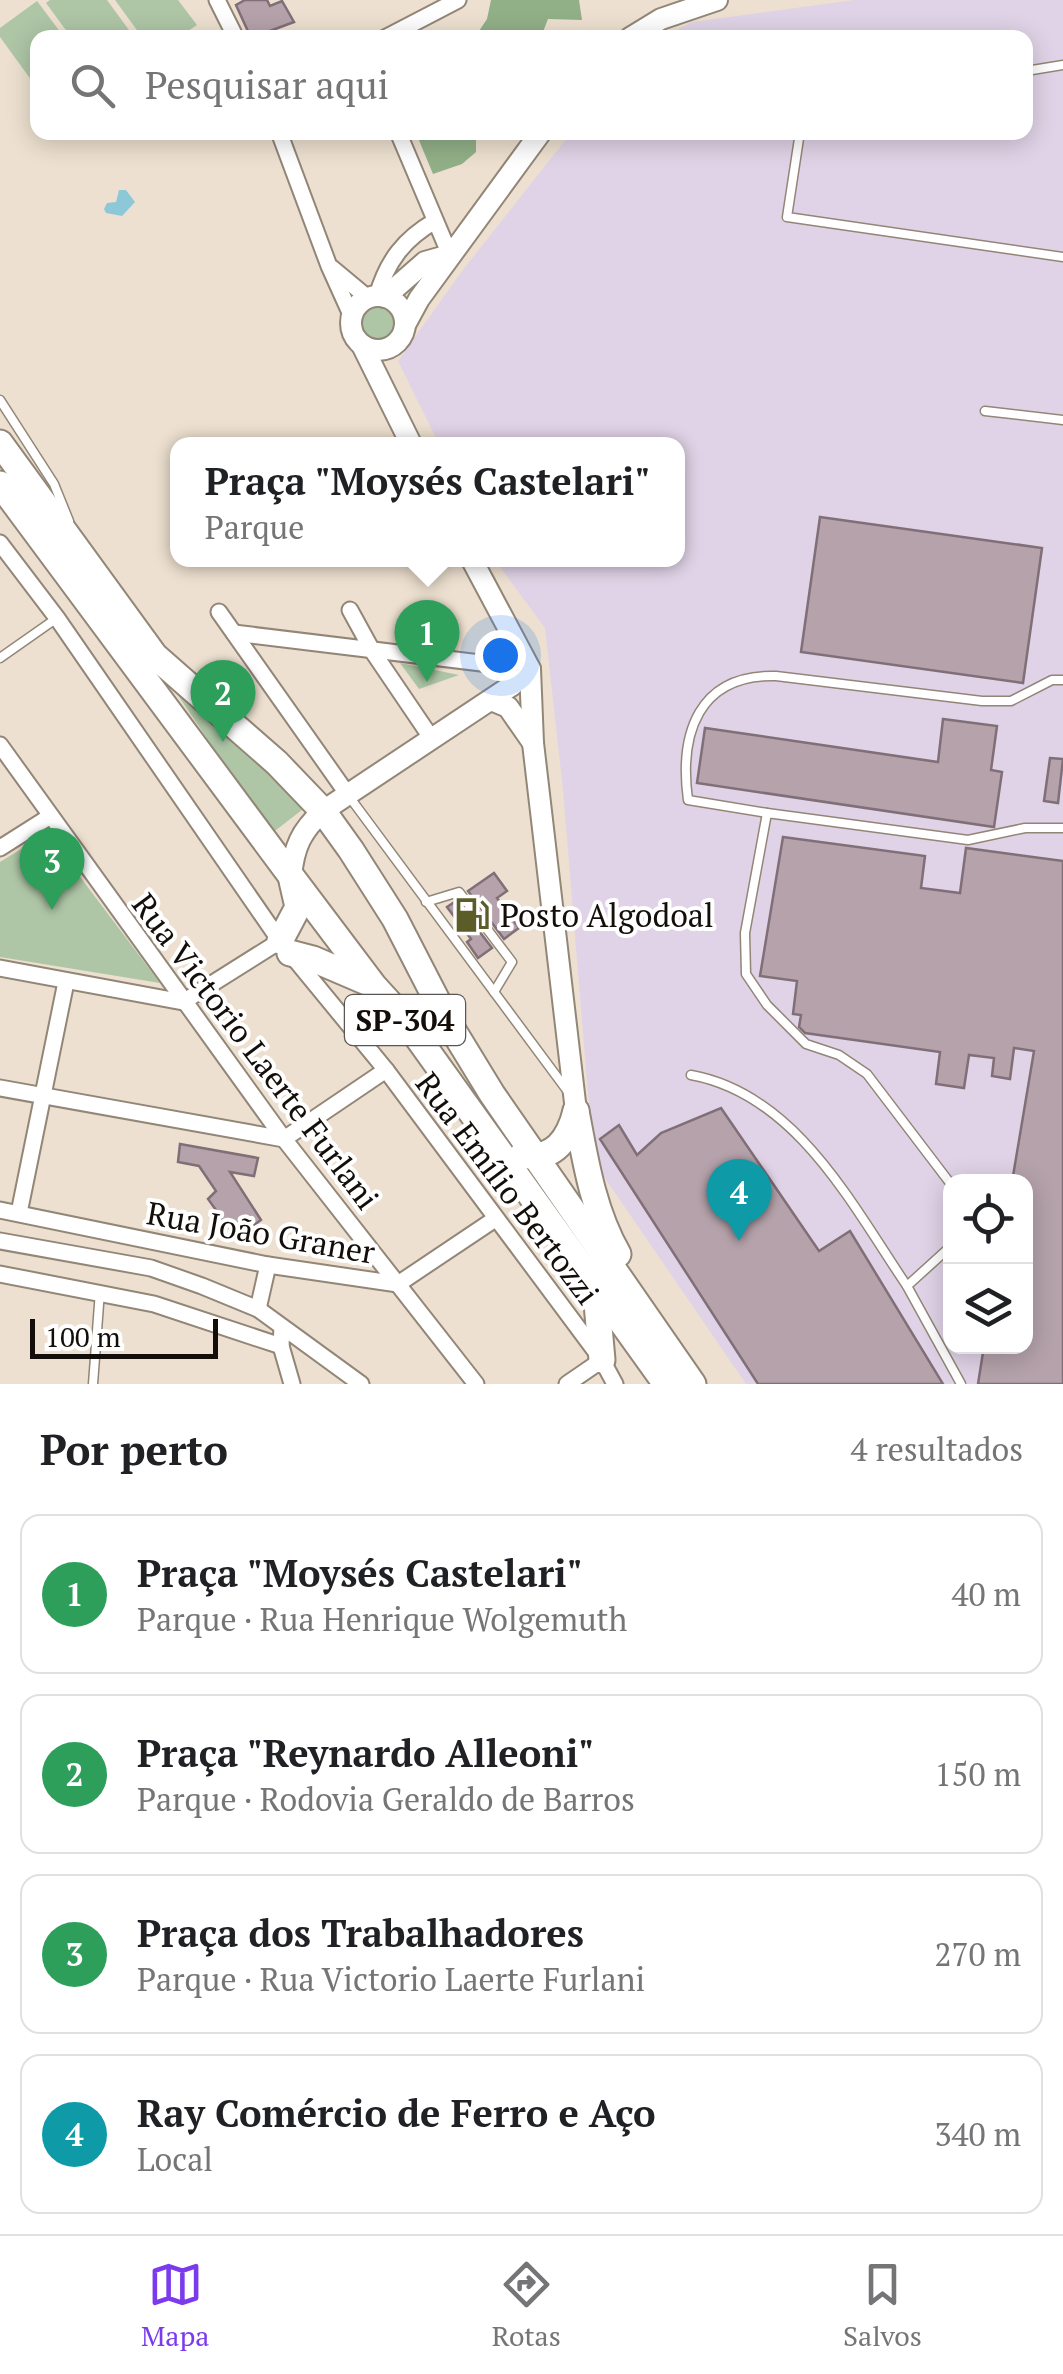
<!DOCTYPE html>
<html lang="pt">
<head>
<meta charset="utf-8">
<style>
  :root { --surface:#fff; --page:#f6f6f6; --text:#202124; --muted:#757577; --line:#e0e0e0; --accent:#7c3aed }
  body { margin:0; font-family:"PT Serif",serif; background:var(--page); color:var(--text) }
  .controls { position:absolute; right:30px; bottom:30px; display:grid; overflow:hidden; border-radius:20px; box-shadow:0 5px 25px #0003 }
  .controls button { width:90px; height:90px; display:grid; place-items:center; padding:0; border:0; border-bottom:2px solid var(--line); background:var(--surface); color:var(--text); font:50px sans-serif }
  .scale { position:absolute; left:30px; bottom:25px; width:188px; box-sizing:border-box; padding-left:10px; border:5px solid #130e09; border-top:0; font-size:28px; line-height:35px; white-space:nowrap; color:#130e09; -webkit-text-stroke:8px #fff; paint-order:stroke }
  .you { position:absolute; left:500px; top:655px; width:35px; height:35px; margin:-25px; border:8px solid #fff; border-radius:50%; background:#1a73e8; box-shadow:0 0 0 15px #1a73e833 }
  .badge { display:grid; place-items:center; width:65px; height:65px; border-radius:50%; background:var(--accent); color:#fff; font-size:32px; font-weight:700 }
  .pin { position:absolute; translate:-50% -82px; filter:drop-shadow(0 2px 5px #0008) }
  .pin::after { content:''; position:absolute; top:52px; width:35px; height:30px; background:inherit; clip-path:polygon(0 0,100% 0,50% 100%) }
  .popup { position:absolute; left:170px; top:437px; width:515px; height:130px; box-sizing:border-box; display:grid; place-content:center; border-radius:20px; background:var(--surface); filter:drop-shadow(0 2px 8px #0005); font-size:32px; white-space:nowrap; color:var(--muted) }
  .popup b { font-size:38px; color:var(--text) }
  .popup::after { content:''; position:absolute; left:50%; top:100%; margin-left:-20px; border:20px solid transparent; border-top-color:var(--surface) }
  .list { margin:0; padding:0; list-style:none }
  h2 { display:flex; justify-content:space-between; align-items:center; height:130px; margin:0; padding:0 40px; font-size:42px }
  h2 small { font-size:32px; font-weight:400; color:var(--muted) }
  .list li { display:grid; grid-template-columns:65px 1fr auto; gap:30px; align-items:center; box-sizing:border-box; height:160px; margin:0 20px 20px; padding:0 20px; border:2px solid var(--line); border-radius:20px }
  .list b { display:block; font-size:38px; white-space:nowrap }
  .list p { margin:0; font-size:32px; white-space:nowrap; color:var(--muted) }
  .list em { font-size:32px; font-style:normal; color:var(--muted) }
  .icon { flex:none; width:55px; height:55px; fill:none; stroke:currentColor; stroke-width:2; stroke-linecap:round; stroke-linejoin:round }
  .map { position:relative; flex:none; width:1063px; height:1384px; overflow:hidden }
  .search { position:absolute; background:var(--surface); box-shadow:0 5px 25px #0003; left:30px; right:30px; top:30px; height:110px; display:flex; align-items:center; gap:25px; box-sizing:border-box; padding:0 35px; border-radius:20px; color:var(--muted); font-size:38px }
  .sheet { height:850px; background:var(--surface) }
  nav { display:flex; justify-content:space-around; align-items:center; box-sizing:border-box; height:140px; border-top:2px solid var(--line); background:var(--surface); font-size:28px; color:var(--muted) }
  nav a { display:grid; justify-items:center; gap:5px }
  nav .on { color:var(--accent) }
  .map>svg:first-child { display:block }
</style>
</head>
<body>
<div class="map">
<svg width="1063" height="1384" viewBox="0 0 1063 1384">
  <rect width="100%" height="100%" fill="#ede0d0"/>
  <path fill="#e0d3e7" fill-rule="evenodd" d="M854,0H1063V1384H746L600,1171L590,1118L563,790L545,628L495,560H677V444H439L398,361L462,271L571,133L1026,132V38L664,37L692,22ZM950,1182H1026V1346H950Z"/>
  <g fill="#aec6a6">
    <path d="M50,0H107L134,37H71L46,3Z"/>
    <path d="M115,0H178L197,25L179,37H142Z"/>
    <path d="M37,1L64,37L38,38L37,88L0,37V28Z"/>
    <circle cx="379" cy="324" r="17"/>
    <path d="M400,663L459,675L419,689Z"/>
    <path d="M167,679L307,806L271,834Z"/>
    <path d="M47,833L160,983L0,957V862Z"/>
  </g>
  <g fill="#92b088">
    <path d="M491,0H579L582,20L548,19L541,37H475L487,19Z"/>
    <path d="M416,133H476V152L462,164L433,174Z"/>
  </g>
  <path fill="#8cc8d8" d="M119,190H126L135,202L122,216L106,213L104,209L107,203L116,202Z"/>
  <g fill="#b5a2ab" stroke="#816f77" stroke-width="2.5">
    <path d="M245,0H267L270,6L282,1L294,22L251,38L236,5Z"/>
    <path d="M820,517L1042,548L1023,683L801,652Z"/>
    <path d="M943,719L997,726L991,770L1002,772L994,827L697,783L705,728L938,762Z"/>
    <path d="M1050,758L1063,759L1058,803L1044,801Z"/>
    <path d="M783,837L925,856L921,888L960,893L966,848L1063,861V1384H978L984,1346H1026V1182H1012L1034,1051L1014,1048L1010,1079L992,1076L994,1058L969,1055L964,1088L936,1084L940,1052L805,1033L799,1027L801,1015L793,1014L797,981L760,976Z"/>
    <path d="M494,873L507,891L497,898L519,928L504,939L468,891Z"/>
    <path d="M456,901L492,948L478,958L467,942L471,939L447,907Z"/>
    <path d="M721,1108L819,1251L850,1231L943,1384H758L600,1139L619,1125L637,1155L661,1133Z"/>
    <path d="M180,1144L258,1158L254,1176L230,1172L261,1220L236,1238L208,1199L216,1191L199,1166L178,1162Z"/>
  </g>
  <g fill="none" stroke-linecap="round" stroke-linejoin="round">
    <defs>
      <g id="service">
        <path d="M1026,71L1063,65"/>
        <path d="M800,132L787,217L1063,257"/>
        <path d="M0,400L54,484L69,521"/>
        <path d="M985,411L1063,420"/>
        <path d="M0,658L57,618"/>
        <path d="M348,795L569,1093"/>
        <path d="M767,813L688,800C679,734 698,674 776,676L982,701H1011L1052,680H1063"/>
        <path d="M426,902L459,892L512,962L494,992"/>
        <path d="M691,1075C796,1094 852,1205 907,1286"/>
        <path d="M950,1183L867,1074L839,1055L806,1044L767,1005L746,974L745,933L767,813L968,840L1025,828H1063"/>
        <path d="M950,1247L907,1286L961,1384"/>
        <path d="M93,1384L100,1291"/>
      </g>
      <g id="minor">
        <path d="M217,0L236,38"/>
        <path d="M385,38L458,0"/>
        <path d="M279,132L329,266L352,317"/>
        <path d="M398,132L450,255"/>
        <path d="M332,268L368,298"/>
        <path d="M377,296C387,261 404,239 435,221"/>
        <path d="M0,543L57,618L280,941L386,1070L602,1360L615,1384"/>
        <path d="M350,610L373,652L432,739"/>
        <path d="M219,612L348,795"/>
        <path d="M234,633L530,669"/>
        <path d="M0,745L284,1139L476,1384"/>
        <path d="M0,848L49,817"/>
        <path d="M0,968L183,1002L280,941"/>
        <path d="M0,1088L284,1139L386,1070"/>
        <path d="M0,1210L268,1265L398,1284L495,1219"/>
        <path d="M19,1213L66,982"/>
        <path d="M0,1241L151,1268L202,1286L258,1309L361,1384"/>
        <path d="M0,1274L154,1304L281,1346L282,1327"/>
        <path d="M258,1309L268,1265"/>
        <path d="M281,1346L292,1384"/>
        <path d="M567,1384L602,1360"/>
      </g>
      <g id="secondary">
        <path d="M630,38L661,19L717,0"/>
        <circle cx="378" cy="323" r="27"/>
        <path d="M385,297L425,262L450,255"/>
        <path d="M406,323L419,299L541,132"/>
        <path d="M362,345L411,444"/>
        <path d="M472,560L530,669L533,743L576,1111"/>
        <path d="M491,700L508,707L533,743"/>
        <path d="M291,876C294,847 301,831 323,811L511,686L530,669"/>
      </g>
      <g id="trunk">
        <path d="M0,443L155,656L277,763L323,811L351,850L395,919L448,1022L492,1094L693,1384"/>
        <path d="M0,484L291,876L374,986L405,1020L666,1384"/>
        <path d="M280,941L298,907L292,881"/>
        <path d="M290,953L313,959L369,983"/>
        <path d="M576,1111C585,1159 593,1211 618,1254"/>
        <path d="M522,1155C554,1161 569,1139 576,1111"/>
        <path d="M595,1281L602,1360"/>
      </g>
    </defs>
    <use href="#service" stroke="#928677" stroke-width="11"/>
    <use href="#minor" stroke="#928677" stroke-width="19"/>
    <use href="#secondary" stroke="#928677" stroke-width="24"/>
    <use href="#trunk" stroke="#928677" stroke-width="29"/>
    <use href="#service" stroke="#fff" stroke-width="8"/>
    <use href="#minor" stroke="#fff" stroke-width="15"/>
    <use href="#secondary" stroke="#fff" stroke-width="20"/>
    <use href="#trunk" stroke="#fff" stroke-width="25"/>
  </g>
  <defs>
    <symbol id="fuel-bare" viewBox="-9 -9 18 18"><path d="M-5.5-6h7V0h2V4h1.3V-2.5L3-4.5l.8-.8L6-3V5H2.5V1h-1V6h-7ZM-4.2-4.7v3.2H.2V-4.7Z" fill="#5c5c29" stroke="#fff" stroke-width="2.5" paint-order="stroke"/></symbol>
  </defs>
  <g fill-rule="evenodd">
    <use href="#fuel-bare" x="447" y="890" width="50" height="50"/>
  </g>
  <g text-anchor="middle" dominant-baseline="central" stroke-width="8" stroke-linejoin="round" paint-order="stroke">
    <rect fill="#fff" stroke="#5a5653" stroke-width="2.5" x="345" y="995" width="120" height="50" rx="8"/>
    <g font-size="30" font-weight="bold" fill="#130e09">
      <text x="405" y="1020">SP-304</text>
    </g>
    <g font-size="32" fill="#130e09" stroke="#fff" text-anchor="start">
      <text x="500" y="915">Posto Algodoal</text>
    </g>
    <g font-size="32" fill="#130e09" stroke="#fff">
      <text transform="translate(256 1051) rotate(53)">Rua Victorio Laerte Furlani</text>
      <text transform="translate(508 1188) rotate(53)">Rua Emílio Bertozzi</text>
      <text transform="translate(261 1232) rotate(10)">Rua João Graner</text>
    </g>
  </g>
</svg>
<div class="controls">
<button><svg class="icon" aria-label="locate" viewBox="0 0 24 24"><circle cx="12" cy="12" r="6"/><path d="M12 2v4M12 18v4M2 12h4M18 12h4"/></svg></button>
<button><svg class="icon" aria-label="layers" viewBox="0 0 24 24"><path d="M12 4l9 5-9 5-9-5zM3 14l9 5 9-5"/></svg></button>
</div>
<div class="scale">100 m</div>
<div class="you"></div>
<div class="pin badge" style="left:427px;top:682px;background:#2e9e5b">1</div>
<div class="popup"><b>Praça &quot;Moysés Castelari&quot;</b>Parque</div>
<div class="pin badge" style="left:223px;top:742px;background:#2e9e5b">2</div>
<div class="pin badge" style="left:52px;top:910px;background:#2e9e5b">3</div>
<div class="pin badge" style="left:739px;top:1241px;background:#0f9aa8">4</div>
<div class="search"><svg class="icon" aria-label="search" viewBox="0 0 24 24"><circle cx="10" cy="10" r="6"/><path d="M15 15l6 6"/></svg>Pesquisar aqui</div>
</div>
<section class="sheet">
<h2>Por perto<small>4 resultados</small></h2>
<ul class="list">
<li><span class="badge" style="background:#2e9e5b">1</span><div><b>Praça &quot;Moysés Castelari&quot;</b><p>Parque · Rua Henrique Wolgemuth</p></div><em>40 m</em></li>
<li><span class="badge" style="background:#2e9e5b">2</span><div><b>Praça &quot;Reynardo Alleoni&quot;</b><p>Parque · Rodovia Geraldo de Barros</p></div><em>150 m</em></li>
<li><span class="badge" style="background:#2e9e5b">3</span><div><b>Praça dos Trabalhadores</b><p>Parque · Rua Victorio Laerte Furlani</p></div><em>270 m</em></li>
<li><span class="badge" style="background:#0f9aa8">4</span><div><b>Ray Comércio de Ferro e Aço</b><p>Local</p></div><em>340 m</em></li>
</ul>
</section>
<nav>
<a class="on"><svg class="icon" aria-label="map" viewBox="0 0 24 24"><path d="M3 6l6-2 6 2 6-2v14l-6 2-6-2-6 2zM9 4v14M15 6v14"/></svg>Mapa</a>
<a><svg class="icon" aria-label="directions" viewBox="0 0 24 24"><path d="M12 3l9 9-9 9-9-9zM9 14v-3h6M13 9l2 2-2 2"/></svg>Rotas</a>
<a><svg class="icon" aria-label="saved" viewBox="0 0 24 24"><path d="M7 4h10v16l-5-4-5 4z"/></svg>Salvos</a>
</nav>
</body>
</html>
